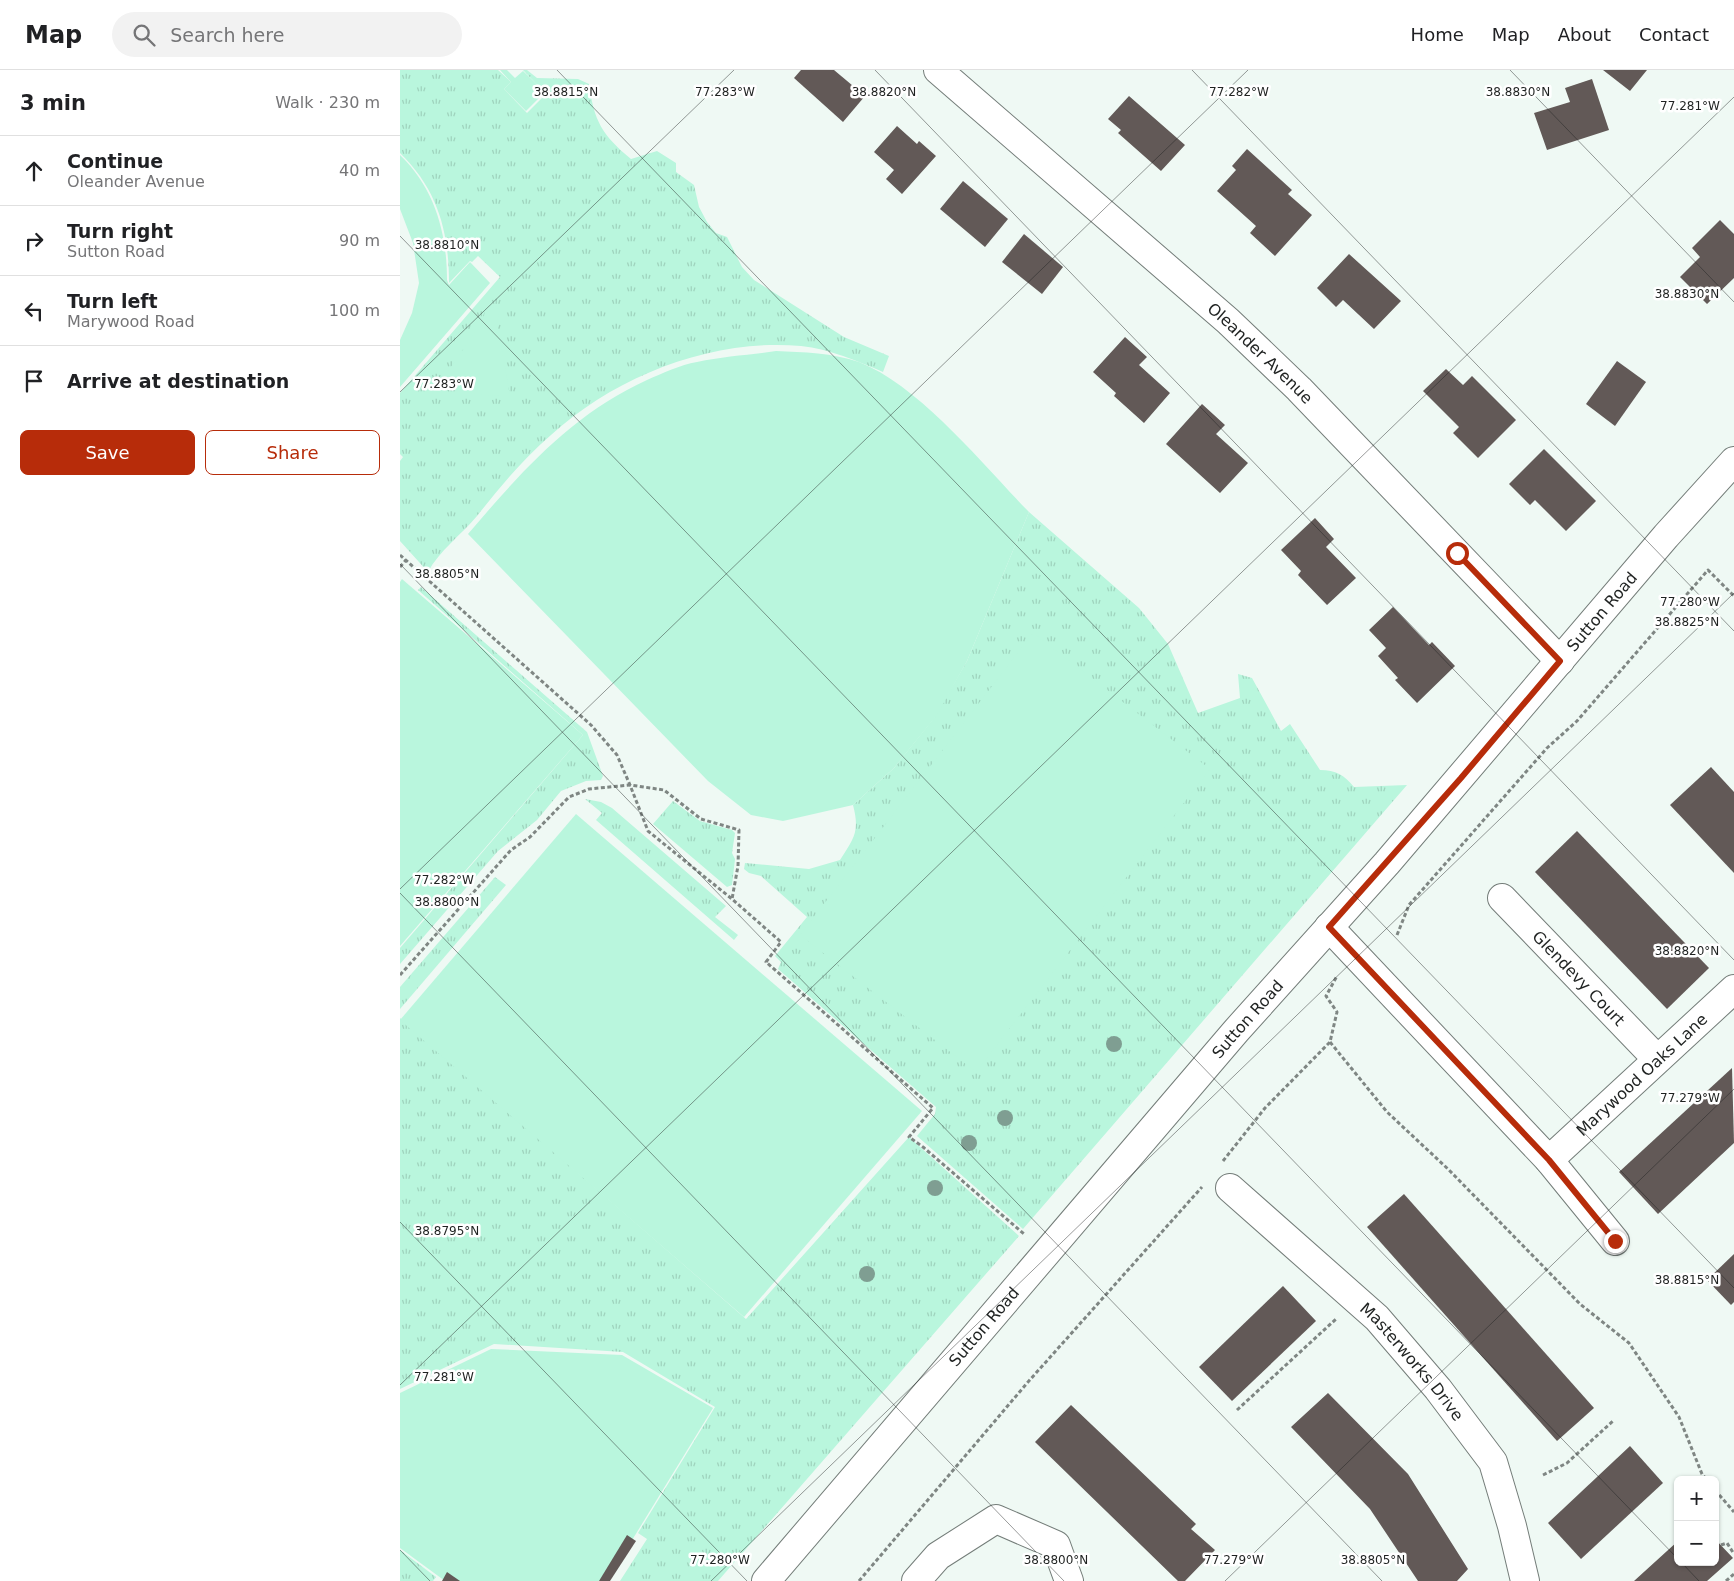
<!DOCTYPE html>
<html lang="en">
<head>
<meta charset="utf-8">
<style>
  :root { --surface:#fff; --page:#f2f2f2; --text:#202124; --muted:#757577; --line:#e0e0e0; --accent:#b72c0a }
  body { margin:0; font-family:"DejaVu Sans",sans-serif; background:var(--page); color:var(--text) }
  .controls { position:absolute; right:15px; bottom:15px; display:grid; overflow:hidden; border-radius:8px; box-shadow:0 1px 4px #0004 }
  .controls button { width:45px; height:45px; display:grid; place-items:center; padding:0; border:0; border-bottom:1px solid var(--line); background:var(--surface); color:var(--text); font:25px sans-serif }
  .stop { position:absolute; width:15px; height:15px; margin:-11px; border:4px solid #b72c0a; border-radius:50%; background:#fff }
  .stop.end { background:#b72c0a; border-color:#fff; box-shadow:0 1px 5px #0008 }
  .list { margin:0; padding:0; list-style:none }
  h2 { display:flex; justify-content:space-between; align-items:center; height:65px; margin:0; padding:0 20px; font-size:21px }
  h2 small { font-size:16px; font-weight:400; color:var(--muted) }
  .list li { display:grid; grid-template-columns:32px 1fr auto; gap:15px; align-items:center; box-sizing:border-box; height:70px; padding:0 20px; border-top:1px solid var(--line) }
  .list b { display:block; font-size:19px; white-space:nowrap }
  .list p { margin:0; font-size:16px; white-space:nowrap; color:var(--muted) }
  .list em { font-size:16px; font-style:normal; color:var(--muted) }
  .actions { display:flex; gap:10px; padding:15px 20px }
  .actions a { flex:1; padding:11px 0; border:1px solid var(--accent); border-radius:8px; text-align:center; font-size:18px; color:var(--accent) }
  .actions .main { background:var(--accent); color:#fff }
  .icon { flex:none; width:28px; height:28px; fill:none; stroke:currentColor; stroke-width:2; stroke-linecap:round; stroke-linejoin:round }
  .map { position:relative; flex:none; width:1334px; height:1511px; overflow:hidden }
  header { display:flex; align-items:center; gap:30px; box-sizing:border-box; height:70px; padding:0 25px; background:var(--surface); border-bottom:1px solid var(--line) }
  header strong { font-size:24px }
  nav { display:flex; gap:28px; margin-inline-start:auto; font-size:18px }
  .search { width:350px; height:45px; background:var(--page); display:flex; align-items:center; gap:12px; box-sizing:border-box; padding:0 18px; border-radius:28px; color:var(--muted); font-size:19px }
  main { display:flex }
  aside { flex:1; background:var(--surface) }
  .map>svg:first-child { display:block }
</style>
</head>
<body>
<header>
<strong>Map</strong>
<div class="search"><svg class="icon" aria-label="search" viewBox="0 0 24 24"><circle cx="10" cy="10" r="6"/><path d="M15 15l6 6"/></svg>Search here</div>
<nav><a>Home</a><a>Map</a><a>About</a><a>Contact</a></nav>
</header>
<main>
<aside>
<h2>3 min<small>Walk · 230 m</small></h2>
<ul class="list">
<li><svg class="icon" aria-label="ahead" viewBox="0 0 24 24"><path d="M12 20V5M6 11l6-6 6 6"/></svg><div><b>Continue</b><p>Oleander Avenue</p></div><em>40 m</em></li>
<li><svg class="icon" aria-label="right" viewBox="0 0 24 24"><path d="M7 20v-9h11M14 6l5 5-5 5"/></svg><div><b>Turn right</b><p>Sutton Road</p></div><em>90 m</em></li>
<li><svg class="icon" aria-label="left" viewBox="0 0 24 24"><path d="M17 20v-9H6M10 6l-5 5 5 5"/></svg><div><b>Turn left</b><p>Marywood Road</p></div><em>100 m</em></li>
<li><svg class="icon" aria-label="arrive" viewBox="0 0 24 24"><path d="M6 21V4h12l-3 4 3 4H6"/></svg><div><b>Arrive at destination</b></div></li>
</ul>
<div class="actions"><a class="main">Save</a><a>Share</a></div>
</aside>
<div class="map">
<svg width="1334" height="1511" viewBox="0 0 1334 1511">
  <defs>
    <pattern id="grass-tufts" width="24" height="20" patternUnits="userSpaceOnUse" patternTransform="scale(1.25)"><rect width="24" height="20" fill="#b9f6dd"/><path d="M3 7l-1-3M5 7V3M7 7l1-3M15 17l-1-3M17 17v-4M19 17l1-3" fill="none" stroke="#9fd3bd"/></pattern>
  </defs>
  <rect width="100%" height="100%" fill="#eff9f4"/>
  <g fill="url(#grass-tufts)">
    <path d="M0,0H98L111,12L104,19L127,43L146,24L123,0H127L137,8L178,9L189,14C194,51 202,65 231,89L257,81L276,93V102L294,115L299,137L307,152L316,163L327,167L342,197L354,210L444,267L489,286L483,302C457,291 430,279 401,276C312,268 216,306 151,365C123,389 100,417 77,446C62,464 39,481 28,502L0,471V391L3,387L0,384V323L100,207L78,186L72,192L70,191L49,213C49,162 38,120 0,83Z"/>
    <path d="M629,442L739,538L768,574L798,643L840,628L838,604L852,608L881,661L890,654L920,700C936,700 944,705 954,717L1007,715L623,1159L517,1066L535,1044L536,1037L378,899L381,892L375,886L407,847L361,806L349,803L344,799L345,793L409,799L440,790C454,768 460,762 453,735L494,698L534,648L567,591Z"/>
    <path d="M21,517L187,662L203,706L201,710L186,711L161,721L137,750L98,781L0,894V878L183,665L18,520Z"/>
    <path d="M185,729L201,732L212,738L326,836L315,847L338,865L334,870L196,750L202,743Z"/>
    <path d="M273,731L300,751L332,760L335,763L332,783L335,789L332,815L327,817L253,754Z"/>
    <path d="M95,807L106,815L0,939V917Z"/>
    <path d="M0,948L346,1249L509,1067L619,1166L318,1511H220L247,1469L238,1463L315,1337L223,1282L94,1274L0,1319Z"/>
    <path d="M0,1480L36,1507L33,1511H0Z"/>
  </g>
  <g fill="#b9f6dd">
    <path d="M100,0H107L115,8L123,1L145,22L126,41L104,19L111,12Z"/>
    <path d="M0,85C35,119 47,163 47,210L49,215L70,192L90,213L0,317V270L12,243L19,213L13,173L0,139Z"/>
    <path d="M86,236L100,239L97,252L110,326C84,326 64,325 42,310L83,250Z"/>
    <path d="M376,281C403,282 433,283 459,292C520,316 583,395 629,442L567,591L537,645L494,698L453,735L383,751L351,745L308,711L68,464C121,402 172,344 247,310C263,303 280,295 297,292C323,286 350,285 376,281Z"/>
    <path d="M2,509L183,665L0,876V512Z"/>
    <path d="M633,563L810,699L576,1002L400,865Z"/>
    <path d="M176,744L522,1041L344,1247L0,950Z"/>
    <path d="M91,1279L222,1285L313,1338L207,1511H45L0,1478V1323Z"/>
  </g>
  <g fill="#625957">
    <path d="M401,0H434L465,26L443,52L394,8Z"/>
    <path d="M1203,0H1247L1230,21Z"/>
    <path d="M1192,9L1209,60L1147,80L1134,43L1170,32L1165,18Z"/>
    <path d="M729,26L785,75L761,101L718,63L721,60L708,49Z"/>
    <path d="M497,56L517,74L519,71L536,86L502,124L486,109L494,100L474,82Z"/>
    <path d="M847,79L892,120L888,124L912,145L875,186L850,163L856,156L817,121L836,100L832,96Z"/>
    <path d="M563,111L608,149L585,177L540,139Z"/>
    <path d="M1320,150L1334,164V208L1307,234L1280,207L1300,187L1292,178Z"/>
    <path d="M624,164L663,197L642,224L602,192Z"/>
    <path d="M949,184L1001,231L974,259L943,230L936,237L917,218Z"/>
    <path d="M725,267L747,287L739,295L770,323L744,353L714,326L716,323L693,302Z"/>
    <path d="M1217,291L1246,312L1215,356L1186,334Z"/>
    <path d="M1046,299L1063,315L1072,306L1116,350L1078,388L1053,363L1059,357L1023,321Z"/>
    <path d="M802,334L825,355L816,364L848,393L820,423L766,374Z"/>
    <path d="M1144,379L1196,431L1166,461L1135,430L1130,435L1109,414Z"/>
    <path d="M915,448L934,469L926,477L956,508L927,535L898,505L901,501L881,480Z"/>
    <path d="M993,537L1029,575L1032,572L1055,596L1017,633L995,610L998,608L978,586L986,578L969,560Z"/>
    <path d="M1311,697L1334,722V803L1270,735Z"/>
    <path d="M1177,761L1309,898L1267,939L1135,802Z"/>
    <path d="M1332,998L1334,1073L1258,1144L1219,1102Z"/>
    <path d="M1004,1124L1194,1338L1157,1371L967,1157Z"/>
    <path d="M1334,1184V1232L1331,1235L1307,1210Z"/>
    <path d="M883,1216L916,1251L832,1331L799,1297Z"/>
    <path d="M928,1323L1008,1404L1068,1499L1057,1511H1018L970,1439L891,1357Z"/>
    <path d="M671,1335L796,1454L791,1459L815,1480L785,1511H778L635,1372Z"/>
    <path d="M1230,1376L1263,1413L1181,1489L1148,1453Z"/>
    <path d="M227,1465L236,1471L210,1511H199Z"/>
    <path d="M1315,1469L1333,1488L1307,1511H1234L1278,1471V1492H1315Z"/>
    <path d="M47,1502L60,1511H42Z"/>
  </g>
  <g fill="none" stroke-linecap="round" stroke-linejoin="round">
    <defs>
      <g id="minor">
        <path id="s1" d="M538,0L828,251L899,319L1160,591"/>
        <path id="s2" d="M1102,828L1257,989"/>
        <path d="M929,857L1149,1090L1215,1171"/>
        <path id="s3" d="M1149,1090L1334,919"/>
        <path id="s4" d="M830,1118L977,1248L1038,1319L1093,1392L1112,1456L1125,1511"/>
        <path d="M516,1511L538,1486L596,1449L656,1475L669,1511"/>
      </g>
      <g id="tertiary">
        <path id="s5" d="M366,1511L836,961L987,793L1266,466L1334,391"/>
      </g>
    </defs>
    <use href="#minor" stroke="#747d79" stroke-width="30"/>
    <use href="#tertiary" stroke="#747d79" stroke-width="30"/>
    <g stroke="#7f8683" stroke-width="3" stroke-dasharray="4 2.5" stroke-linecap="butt">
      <path d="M0,485L191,655L217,685L230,715L264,720L301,749L339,760L338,796L332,829"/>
      <path d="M0,497L6,490"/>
      <path d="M997,865L1009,835L1147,678L1177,651L1308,500L1334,526"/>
      <path d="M0,905L111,780L130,767L169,727L189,719L230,715L248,761L332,829L381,872L366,892L533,1038L509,1067L523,1077L624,1164"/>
      <path d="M930,972L987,1042L1048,1099L1180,1234L1229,1273L1279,1347L1302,1404L1307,1410"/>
      <path d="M823,1091L865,1038L930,972L937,942L926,926L937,906"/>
      <path d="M837,1340L936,1249"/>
      <path d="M1143,1405L1167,1393L1213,1351"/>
      <path d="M1315,1420L1334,1442"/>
      <path d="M1321,1475L1327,1473L1334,1484"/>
      <path d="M459,1511L628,1312L802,1117"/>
      <path d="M1326,1511L1334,1504"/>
    </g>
    <use href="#minor" stroke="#fff" stroke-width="28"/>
    <use href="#tertiary" stroke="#fff" stroke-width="28"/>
  </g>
  <g fill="#7f9e92">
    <circle cx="714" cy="974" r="8"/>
    <circle cx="605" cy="1048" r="8"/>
    <circle cx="569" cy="1073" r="8"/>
    <circle cx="535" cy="1118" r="8"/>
    <circle cx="467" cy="1204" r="8"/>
  </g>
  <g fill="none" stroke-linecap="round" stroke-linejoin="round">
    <path stroke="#b72c0a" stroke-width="6" d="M1057,483L1160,591L1061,708L929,857L1149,1090L1215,1171"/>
  </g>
  <path fill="none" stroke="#1f2221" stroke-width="1" stroke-opacity="0.45" d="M157,0L1334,1218M475,0L1334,890M792,0L1334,561M1110,0L1334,232M0,166L1278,1489M0,322L334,0M0,494L982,1511M0,819L848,0M0,823L664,1511M0,1152L347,1511M0,1315L1334,27M0,1480L30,1511M1281,1492L1299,1511M311,1511L1334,523M825,1511L1334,1019"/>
  <g text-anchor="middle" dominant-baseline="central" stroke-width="5" stroke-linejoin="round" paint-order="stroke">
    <g font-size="16" fill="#1f2221" stroke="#fff">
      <text stroke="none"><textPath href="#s1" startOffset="429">Oleander Avenue</textPath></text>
      <text stroke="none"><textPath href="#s5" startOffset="1280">Sutton Road</textPath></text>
      <text stroke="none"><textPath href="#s2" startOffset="111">Glendevy Court</textPath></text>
      <text stroke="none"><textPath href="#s5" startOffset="740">Sutton Road</textPath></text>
      <text stroke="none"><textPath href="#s3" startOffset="126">Marywood Oaks Lane</textPath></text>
      <text stroke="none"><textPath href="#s5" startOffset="335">Sutton Road</textPath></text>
      <text stroke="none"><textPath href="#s4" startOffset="252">Masterworks Drive</textPath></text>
    </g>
  </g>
  <g font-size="12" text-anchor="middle" fill="#1f2221" stroke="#fff" stroke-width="5" stroke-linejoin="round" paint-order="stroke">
    <text x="325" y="26">77.283°W</text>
    <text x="839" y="26">77.282°W</text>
    <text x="166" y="26">38.8815°N</text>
    <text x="484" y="26">38.8820°N</text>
    <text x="1118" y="26">38.8830°N</text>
    <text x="1290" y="40">77.281°W</text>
    <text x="47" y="179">38.8810°N</text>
    <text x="1287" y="228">38.8830°N</text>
    <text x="44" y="318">77.283°W</text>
    <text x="47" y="508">38.8805°N</text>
    <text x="1290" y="536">77.280°W</text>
    <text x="1287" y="556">38.8825°N</text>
    <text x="44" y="814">77.282°W</text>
    <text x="47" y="836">38.8800°N</text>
    <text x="1287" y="885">38.8820°N</text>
    <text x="1290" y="1032">77.279°W</text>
    <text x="47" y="1165">38.8795°N</text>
    <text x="1287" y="1214">38.8815°N</text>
    <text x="44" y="1311">77.281°W</text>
    <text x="656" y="1494">38.8800°N</text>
    <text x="973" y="1494">38.8805°N</text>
    <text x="320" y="1494">77.280°W</text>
    <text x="834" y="1494">77.279°W</text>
  </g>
</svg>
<div class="controls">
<button>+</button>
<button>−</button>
</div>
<div class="stop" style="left:1057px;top:483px"></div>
<div class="stop end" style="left:1215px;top:1171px"></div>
</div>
</main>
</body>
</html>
